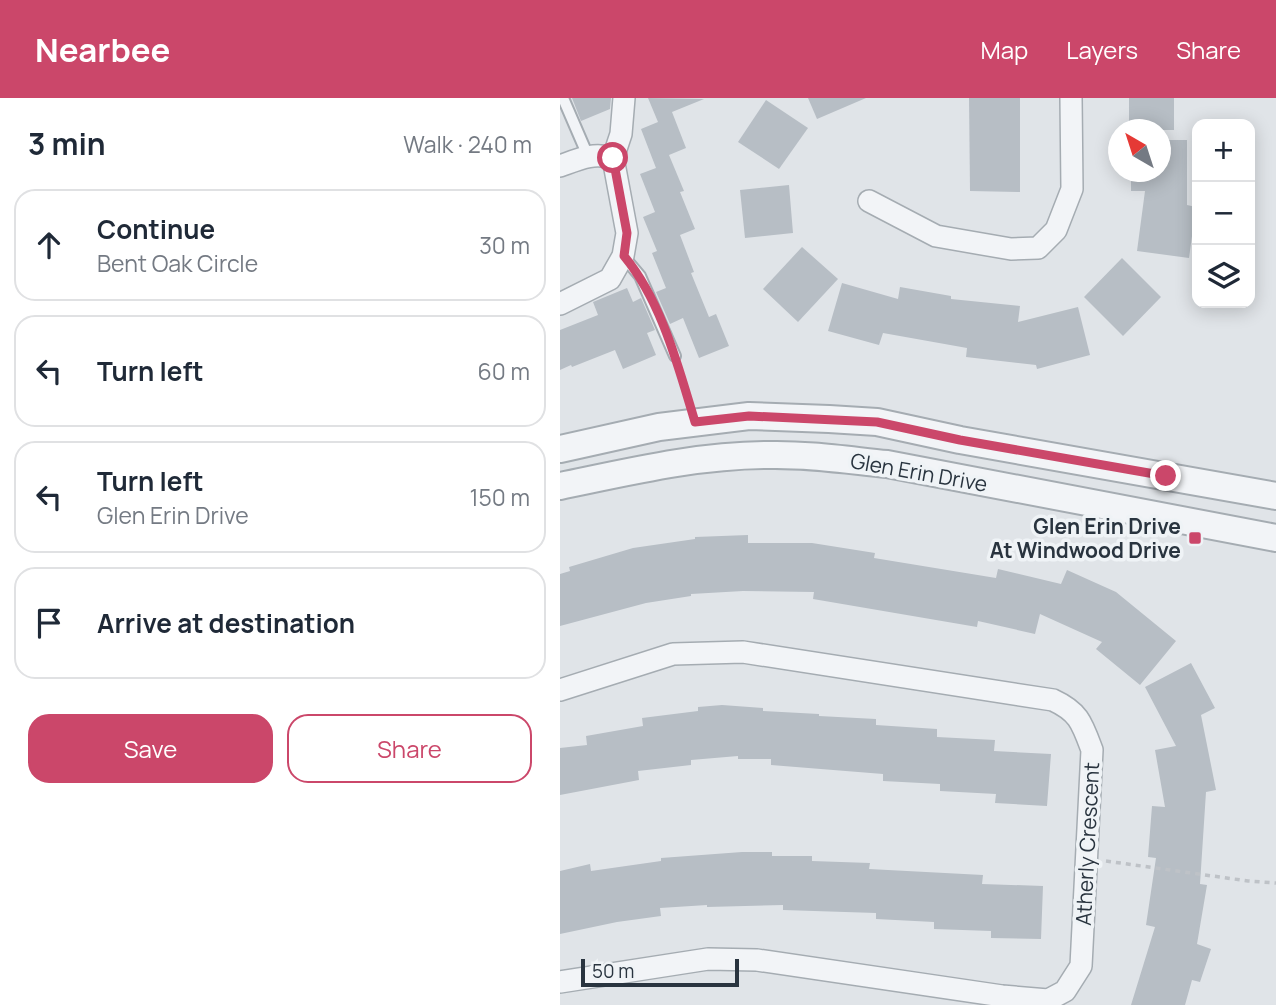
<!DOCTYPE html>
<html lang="en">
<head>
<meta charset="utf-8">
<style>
  :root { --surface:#fff; --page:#f6f6f7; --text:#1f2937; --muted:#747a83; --line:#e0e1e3; --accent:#cb476a }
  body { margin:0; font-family:Manrope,sans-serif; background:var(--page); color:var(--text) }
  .controls { position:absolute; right:21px; top:21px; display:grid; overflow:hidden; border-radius:14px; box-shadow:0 4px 18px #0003 }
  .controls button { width:63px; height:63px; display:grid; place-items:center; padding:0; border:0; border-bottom:2px solid var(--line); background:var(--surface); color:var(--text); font:35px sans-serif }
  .compass { position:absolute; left:548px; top:21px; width:63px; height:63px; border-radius:50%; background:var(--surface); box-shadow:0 4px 18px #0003; rotate:321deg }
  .scale { position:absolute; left:21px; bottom:18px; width:158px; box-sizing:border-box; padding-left:7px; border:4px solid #29343f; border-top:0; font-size:19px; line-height:24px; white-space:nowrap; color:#29343f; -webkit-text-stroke:5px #eff3f6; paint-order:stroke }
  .stop { position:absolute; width:21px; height:21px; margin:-16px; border:5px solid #cb476a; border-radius:50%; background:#fff }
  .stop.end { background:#cb476a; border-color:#fff; box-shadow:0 2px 7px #0008 }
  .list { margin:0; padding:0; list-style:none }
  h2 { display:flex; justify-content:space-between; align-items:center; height:91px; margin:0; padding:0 28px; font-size:30px }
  h2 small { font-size:23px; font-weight:400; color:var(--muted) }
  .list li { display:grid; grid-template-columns:46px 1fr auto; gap:21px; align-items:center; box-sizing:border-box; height:112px; margin:0 14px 14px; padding:0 14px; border:2px solid var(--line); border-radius:21px }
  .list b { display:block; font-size:26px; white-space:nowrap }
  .list p { margin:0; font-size:23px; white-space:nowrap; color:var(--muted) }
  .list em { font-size:23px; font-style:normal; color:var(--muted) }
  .actions { display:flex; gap:14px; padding:21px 28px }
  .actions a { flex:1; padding:16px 0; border:2px solid var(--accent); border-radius:21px; text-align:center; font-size:24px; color:var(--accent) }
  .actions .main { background:var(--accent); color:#fff }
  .icon { flex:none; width:38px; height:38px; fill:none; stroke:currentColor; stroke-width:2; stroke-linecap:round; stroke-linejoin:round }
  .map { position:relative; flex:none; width:716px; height:907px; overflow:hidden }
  header { display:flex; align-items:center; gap:42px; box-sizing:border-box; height:98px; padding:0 35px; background:var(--accent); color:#fff }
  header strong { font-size:33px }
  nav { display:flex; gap:38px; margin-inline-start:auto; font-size:24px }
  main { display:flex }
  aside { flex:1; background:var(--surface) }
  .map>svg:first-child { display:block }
</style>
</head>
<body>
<header>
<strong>Nearbee</strong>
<nav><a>Map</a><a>Layers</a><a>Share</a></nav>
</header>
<main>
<aside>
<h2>3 min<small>Walk · 240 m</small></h2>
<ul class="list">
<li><svg class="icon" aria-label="ahead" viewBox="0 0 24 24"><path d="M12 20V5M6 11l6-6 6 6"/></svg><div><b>Continue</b><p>Bent Oak Circle</p></div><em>30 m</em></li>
<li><svg class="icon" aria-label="left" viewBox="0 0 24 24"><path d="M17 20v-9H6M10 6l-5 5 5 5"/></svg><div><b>Turn left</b></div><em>60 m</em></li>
<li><svg class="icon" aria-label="left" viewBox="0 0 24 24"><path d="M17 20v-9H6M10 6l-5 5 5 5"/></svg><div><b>Turn left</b><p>Glen Erin Drive</p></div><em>150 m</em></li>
<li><svg class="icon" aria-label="arrive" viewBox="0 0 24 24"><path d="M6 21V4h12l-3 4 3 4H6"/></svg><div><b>Arrive at destination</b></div></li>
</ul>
<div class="actions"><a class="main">Save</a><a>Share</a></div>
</aside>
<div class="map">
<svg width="716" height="907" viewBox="0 0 716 907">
  <rect width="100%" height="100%" fill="#e0e4e8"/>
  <g fill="#b7bec5">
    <path d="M12,0H51L50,11L21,23Z"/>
    <path d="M88,0L144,1L112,14L126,50L109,57L124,93L120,94L135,131L120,137L134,174L131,175L149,219L156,216L169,248L139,260L123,220L110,226L96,194L106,190L92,155L97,153L83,119L95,114L80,76L96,70L81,31L98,24Z"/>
    <path d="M248,0H306L257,21Z"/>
    <path d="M409,0H460V94L410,93Z"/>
    <rect x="569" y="0" width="45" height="32"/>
    <path d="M206,2L248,30L219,71L178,44Z"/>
    <path d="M600,42H627V107L636,109L629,160L577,153L585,93H571V74H600Z"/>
    <path d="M229,87L233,135L185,140L180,92Z"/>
    <path d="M242,149L278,181L238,224L203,191Z"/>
    <path d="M562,160L601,199L563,238L524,199Z"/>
    <path d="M282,185L338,201L340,189L391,198V201L460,208L458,224L518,209L530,257L477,271L476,267L406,259L407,250L323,235L319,247L268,233Z"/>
    <path d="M67,190L73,204L81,200L95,232L87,235L96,257L63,271L55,252L12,269L11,267L0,272V232L38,217L33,204Z"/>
    <path d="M188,437V445H252L315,455L314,460L436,480L438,471L501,486L507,472L556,494L616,543L580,587L536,551L542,544L480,516L475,536L418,523L417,529L253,501L254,494L183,493L131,496V498L86,505L0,528V476L10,473L9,469L73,450L135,441V439Z"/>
    <path d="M631,565L655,610L641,617L656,692L646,694L640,786L647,787L637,846L651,851L640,884L632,882L625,907H571L595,829L586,827L596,760L588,759L592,708L605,709L595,652L616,648L585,589Z"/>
    <path d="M162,607L203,610V613L259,616V618L316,621V627L377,631V639L435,642L434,653L491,656L487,708L435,705L436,696L380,693V686L323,683V676L211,667V661H178V658L131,662V667L78,673L79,682L0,697V650L27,647L26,638L83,628L82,620L138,613V609Z"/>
    <path d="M182,754H212V758H252V763L310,765L309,771L423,777L422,786L483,788L481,841L431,840V833L374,831V824L316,821V815L223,812V807L147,809V807L100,810L101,818L57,824L0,836V773L30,766L31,773L101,763V760Z"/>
  </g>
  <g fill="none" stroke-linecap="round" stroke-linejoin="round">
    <defs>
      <g id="service">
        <path d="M3,0L28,58"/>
        <path d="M63,158L80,178L115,258"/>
      </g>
      <g id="minor">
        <path d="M0,68C19,61 33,54 53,60"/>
        <path d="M309,103L376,138L451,151L478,150L496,132L512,91L511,0"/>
        <path d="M0,206L50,181L63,158L67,135L53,60L61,36L64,0"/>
        <path d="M0,592L113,556L183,554L493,602C519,614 522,625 532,652L521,868L505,893L488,902L442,898L197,862L148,861L0,884"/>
      </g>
      <g id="tertiary">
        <path d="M0,351L99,329L189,318L269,321L317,324L400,342L716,398"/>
        <path d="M0,388C68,374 138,357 208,357C248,356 287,362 327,366L716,440"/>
      </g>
    </defs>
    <use href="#service" stroke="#a5acb2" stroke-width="14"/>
    <use href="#minor" stroke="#a5acb2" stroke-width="24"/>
    <use href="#tertiary" stroke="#a5acb2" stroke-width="30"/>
    <g stroke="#bec2c7" stroke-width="3.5" stroke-dasharray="5 5" stroke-linecap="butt">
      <path d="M120,273L128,302"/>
      <path d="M546,763L688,783L716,785"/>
    </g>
    <use href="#service" stroke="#f2f4f7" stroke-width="10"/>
    <use href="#minor" stroke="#f2f4f7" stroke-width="21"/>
    <use href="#tertiary" stroke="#f2f4f7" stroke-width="26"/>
  </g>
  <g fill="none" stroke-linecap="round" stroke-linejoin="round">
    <path stroke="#cb476a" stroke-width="9" d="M53,60L67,135L64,158C102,204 118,268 135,324L189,318L317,324L400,342L606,378"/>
  </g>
  <rect fill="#cb476a" stroke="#eff3f6" stroke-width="2.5" x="628" y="433" width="14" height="14" rx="3.5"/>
  <g text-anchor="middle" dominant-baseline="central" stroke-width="7" stroke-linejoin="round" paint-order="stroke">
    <g font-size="21" fill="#29343f" stroke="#eff3f6">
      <text transform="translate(359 374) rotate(10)">Glen Erin Drive</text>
      <text transform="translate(527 746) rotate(-87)">Atherly Crescent</text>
    </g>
    <g font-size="21" font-weight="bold" fill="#29343f" stroke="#eff3f6" text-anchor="end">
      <text x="621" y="428">Glen Erin Drive<tspan x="621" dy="24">At Windwood Drive</tspan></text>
    </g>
  </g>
</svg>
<div class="controls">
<button>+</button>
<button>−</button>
<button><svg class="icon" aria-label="layers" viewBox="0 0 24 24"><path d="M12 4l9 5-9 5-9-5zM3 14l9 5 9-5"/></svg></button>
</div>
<svg class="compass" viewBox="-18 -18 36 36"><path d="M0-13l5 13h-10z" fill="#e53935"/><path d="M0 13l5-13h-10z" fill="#747a83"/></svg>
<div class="scale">50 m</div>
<div class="stop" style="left:53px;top:60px"></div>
<div class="stop end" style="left:606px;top:378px"></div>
</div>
</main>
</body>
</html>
